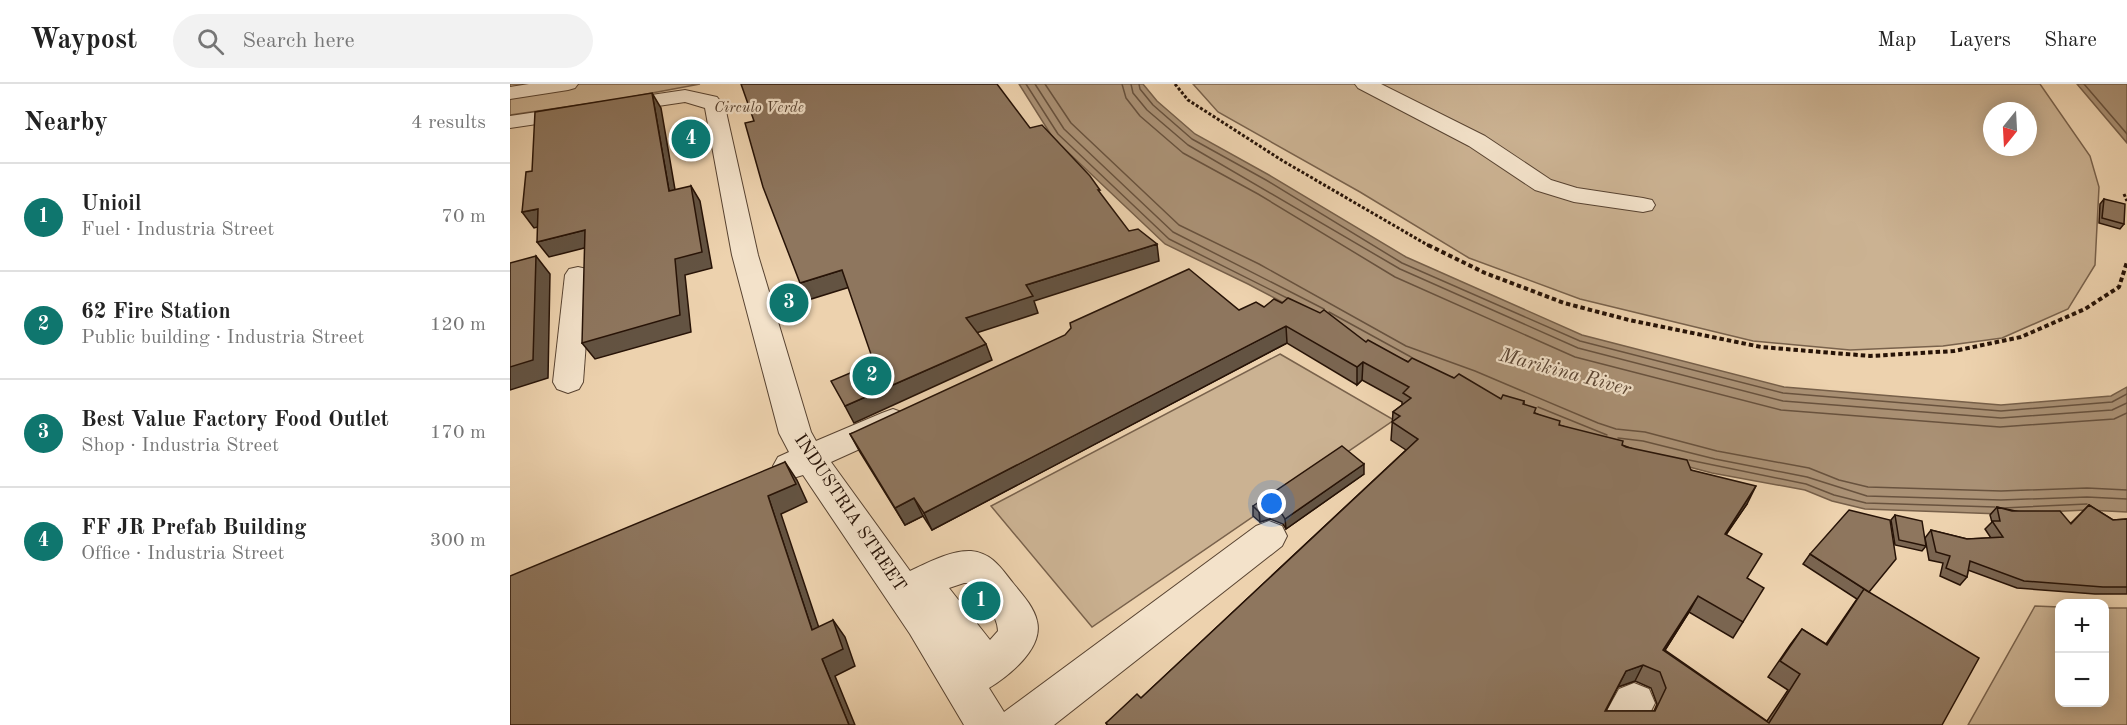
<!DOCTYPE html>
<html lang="en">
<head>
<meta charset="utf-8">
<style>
  :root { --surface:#fff; --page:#f2f2f2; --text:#222; --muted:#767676; --line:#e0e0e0; --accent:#0f766e }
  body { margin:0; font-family:"Old Standard TT",serif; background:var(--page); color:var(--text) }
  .controls { position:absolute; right:18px; bottom:18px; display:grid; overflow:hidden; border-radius:12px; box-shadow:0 3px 15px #0003 }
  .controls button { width:54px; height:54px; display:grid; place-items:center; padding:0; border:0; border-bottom:2px solid var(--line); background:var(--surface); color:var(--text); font:30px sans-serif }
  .compass { position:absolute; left:1473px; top:18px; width:54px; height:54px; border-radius:50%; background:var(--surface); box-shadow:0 3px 15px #0003; rotate:198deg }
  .you { position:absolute; left:762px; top:420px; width:21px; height:21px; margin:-15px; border:4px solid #fff; border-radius:50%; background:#1a73e8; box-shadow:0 0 0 9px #1a73e833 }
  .badge { display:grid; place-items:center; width:39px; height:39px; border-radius:50%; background:var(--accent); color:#fff; font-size:20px; font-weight:700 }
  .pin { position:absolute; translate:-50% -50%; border:3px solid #fff; box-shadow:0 2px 6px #0006 }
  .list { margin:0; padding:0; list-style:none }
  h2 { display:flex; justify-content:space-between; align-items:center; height:78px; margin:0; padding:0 24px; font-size:26px }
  h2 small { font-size:20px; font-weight:400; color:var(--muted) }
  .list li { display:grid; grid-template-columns:39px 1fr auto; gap:18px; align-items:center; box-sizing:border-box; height:108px; padding:0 24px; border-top:2px solid var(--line) }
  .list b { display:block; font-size:22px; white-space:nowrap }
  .list p { margin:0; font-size:20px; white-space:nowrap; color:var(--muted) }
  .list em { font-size:20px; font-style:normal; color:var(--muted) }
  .icon { flex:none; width:33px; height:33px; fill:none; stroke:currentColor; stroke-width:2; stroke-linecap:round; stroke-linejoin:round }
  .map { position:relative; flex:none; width:1617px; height:641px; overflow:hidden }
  header { display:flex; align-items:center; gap:36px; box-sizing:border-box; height:84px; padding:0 30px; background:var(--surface); border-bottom:2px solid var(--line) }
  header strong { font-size:28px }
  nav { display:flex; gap:33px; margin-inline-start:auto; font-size:21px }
  .search { width:420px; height:54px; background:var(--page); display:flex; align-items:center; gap:15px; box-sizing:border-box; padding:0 21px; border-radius:33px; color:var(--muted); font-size:22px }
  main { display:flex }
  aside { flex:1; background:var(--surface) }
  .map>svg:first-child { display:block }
</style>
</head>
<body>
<header>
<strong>Waypost</strong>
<div class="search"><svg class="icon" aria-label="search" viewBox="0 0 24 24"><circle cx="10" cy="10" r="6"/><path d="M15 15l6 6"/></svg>Search here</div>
<nav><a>Map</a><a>Layers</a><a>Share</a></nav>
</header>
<main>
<aside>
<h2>Nearby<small>4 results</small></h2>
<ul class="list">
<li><span class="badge">1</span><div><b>Unioil</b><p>Fuel · Industria Street</p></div><em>70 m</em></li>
<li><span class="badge">2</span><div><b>62 Fire Station</b><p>Public building · Industria Street</p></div><em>120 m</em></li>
<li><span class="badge">3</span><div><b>Best Value Factory Food Outlet</b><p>Shop · Industria Street</p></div><em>170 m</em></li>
<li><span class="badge">4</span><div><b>FF JR Prefab Building</b><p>Office · Industria Street</p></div><em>300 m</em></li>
</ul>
</aside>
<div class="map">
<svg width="1617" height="641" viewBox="0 0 1617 641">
  <rect width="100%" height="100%" fill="#edd2ae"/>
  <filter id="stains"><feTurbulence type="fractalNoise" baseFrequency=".00333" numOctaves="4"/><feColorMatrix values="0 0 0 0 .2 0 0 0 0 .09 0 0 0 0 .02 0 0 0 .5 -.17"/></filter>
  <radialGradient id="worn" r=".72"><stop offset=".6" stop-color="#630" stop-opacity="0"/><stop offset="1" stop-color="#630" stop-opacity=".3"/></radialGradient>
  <g fill="#cbb292" stroke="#79624c" stroke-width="1.5" fill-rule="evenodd">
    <path d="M0,0H190L110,15L0,31Z"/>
    <path d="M683,0H1530L1580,72L1589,103L1585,181L1558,225L1492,254L1433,262L1340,266L1243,257L1070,215L959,174L850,108L708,28ZM1482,27H1518V63H1482Z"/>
    <path d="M770,270L884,336L582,543L481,422Z"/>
    <path d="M1525,522L1549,523L1550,618H1594L1595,524H1617V641H1458Z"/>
  </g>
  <g fill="#aa9175" stroke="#765f49" stroke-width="1.5">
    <path d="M509,0H633L647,17L685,50L759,91L896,173L1072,251L1274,303L1491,321L1601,312L1617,303V428L1577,426L1491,430L1355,425L1322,417L1295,406L1202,389L1130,370L1080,360L812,239L738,200L655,160L543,54Z"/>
    <path d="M1567,0H1617V59Z"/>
  </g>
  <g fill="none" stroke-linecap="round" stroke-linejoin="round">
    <g stroke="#68523e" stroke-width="1.5">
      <path d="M516,0L548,50L659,155L777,214"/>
      <path d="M525,0L554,45L663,148L814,225"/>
      <path d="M535,0L561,39L669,141L749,180L896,262L965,287L1088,339L1106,345L1135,348L1207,367L1299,384L1329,396L1358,403L1491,407L1577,404L1617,406"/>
      <path d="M612,0L616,14L630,32L673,69L748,110L885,193L1065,273L1271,326L1490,343L1604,335L1617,329"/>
      <path d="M621,0L623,9L637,26L678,61L890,185L1068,264L1273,317L1491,334L1602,326L1617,319"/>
      <path d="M629,0L630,5L643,21L682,55L756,96L892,179L1070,257L1273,309L1491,327L1602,318L1617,310"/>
      <path d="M1574,0L1617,50"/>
      <path d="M819,228L901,273"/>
      <path d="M1028,323L1097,351"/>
      <path d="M1108,354L1133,357L1205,375L1297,393L1357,412L1491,416L1577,413L1617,415"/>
      <path d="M1179,376L1296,400L1324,411L1356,419L1485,423"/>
      <path d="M1493,424L1577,420"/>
    </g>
    <defs>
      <g id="minor">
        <path d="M19,0H68L65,4L58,6L0,15V3Z"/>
        <path d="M845,0H871L975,52L1041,96L1067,104L1133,114L1142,116L1145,121L1142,126L1133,128L1064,118L1025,106L959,62L848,4Z"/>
        <path d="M175,6L207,13L215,23L248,171L301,348L306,357L372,329L383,325L394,329L399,337L394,345L321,378L400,487C417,479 441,466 461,467C482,469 491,484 503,499C512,510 524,523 527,537C534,565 498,592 479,604L494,628L746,442L759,437L772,442L777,452L772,462L544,641H454L400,550L293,391L280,395L268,391L263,382L268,373L279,368L269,349L222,171L195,24L175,18L0,44V32ZM454,499H458C469,509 488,531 488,547L480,556L439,504Z"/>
        <path d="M68,183L77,185L81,191L73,298L69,305L58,309L47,305L43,298L55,191L59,185Z"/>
        <path d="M1124,599L1139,605L1145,619L1134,641H1089L1109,605Z"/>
      </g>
    </defs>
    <use href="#minor" stroke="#584331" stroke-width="2"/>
    <g stroke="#271307" stroke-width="3" stroke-dasharray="3 2" stroke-linecap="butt">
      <path d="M665,0L678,16L773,77L921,163"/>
      <path d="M1614,110L1617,117"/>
    </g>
    <path stroke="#271307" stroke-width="4" stroke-dasharray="4.5 3" stroke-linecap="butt" d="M918,161L975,189L1054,219L1119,236L1251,263L1360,272L1444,267L1511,253L1575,225L1609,203L1617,178"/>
    <use href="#minor" fill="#f3e2ca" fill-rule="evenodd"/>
  </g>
  <g fill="#7a6551" stroke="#271307" stroke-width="1.5" fill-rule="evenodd">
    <path d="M1594,115L1614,140L1610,145L1589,139L1590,120Z"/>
    <path d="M754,223L856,258L898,278L944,294L991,315L1014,317V320L1025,329L1049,341L1112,361L1181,386L1237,420L1216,450L1237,494L1233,538L1223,554L1179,528L1155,566L1257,637L1278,606L1258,593L1280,561L1292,545L1316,560L1347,515L1293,480L1300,470L1359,508L1432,641H597L596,639L631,614L896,366L881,356L883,328L892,321V318L852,296L847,301L777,259L422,446L413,432L395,441L350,368L340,350L729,226ZM1125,597L1141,604L1147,620L1144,627H1096L1108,603Z"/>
    <path d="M854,390L776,445L773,440L760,435L750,438L743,432V422Z"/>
    <path d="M1579,421L1603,436L1617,435V510H1585L1507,504L1458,486L1457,493L1450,501L1430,492L1433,479L1419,476L1415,454L1421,446L1457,455L1481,454L1475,445L1482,438L1480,431L1487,423L1561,439Z"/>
    <path d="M1385,431L1416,462L1412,467L1385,461L1381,436Z"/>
  </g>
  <g fill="#635342" stroke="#271307" stroke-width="1.5">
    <path d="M142,9L151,24L168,123L159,107Z"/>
    <path d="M181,102L190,117L202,184L175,191L181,248L85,275L72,259L165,175Z"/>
    <path d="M28,125L40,140L24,144L12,128Z"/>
    <path d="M75,146L86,161L39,173L27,158Z"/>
    <path d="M647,160L649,177L524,217L528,229L463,250L456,234L516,201Z"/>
    <path d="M26,172L40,190L38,294L0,306V283Z"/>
    <path d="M332,186L340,203L298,216L290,199Z"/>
    <path d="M776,242L777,259L422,446L414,429Z"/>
    <path d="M476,260L482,276L344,339L335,322Z"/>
    <path d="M853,278L852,296L847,301V283Z"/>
    <path d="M275,378L287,396L297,418L271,430L315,562L302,546L258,412Z"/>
    <path d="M854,380V390L776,445L775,435Z"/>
    <path d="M1246,402L1237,420L1205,467L1215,450Z"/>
    <path d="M404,414L413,432L395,441L385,424Z"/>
    <path d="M759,425L760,435L750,438L749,428Z"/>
    <path d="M1188,512L1179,528L1145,582L1153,566Z"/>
    <path d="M323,536L335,553L345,582L325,592L345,641H339L312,575Z"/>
    <path d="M1133,581L1125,597L1108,603L1116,587Z"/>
  </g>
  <g fill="#8e765e" stroke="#271307" stroke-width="1.5" fill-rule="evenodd">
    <path d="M231,0H487L520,44L532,41L580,92L590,106H588L619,147L628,145L647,160L516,201L523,212L456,234L476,260L335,322L321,297L364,279L332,186L290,199L253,103L235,39L244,37Z"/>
    <path d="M142,9L159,107L181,102L192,168L165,175L170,231L72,259L75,146L27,158L28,125L12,128L16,88L22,87L25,28Z"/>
    <path d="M1594,115L1615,120L1614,140L1592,134Z"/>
    <path d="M26,172L23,276L0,283V179Z"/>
    <path d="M679,185L729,226L746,218L754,223L764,215L772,219L778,214L810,229L814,226L856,258L858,256L898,278L902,274L944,294L949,290L991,315L993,311L1014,317L1013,320L1026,324L1024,329L1050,337L1049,341L1113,357L1112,361L1116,363L1177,376L1181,386L1246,402L1215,450L1252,470L1237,494L1254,504L1233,538L1188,512L1153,566L1259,639L1290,590L1270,577L1292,545L1317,561L1354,505L1469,574L1432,641H598L596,639L627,610L631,614L908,355L882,338L890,332L883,328L901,314L893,309L899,303L853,278L847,283L776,242L414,429L404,414L385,424L340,350L555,251L561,244L560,239ZM1133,581L1150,588L1156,604L1145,627H1095L1116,587Z"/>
    <path d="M832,362L854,380L775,435L772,430L759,425L749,428L743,422Z"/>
    <path d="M275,378L286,400L258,412L302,546L323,536L333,565L312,575L339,641H0V492Z"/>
    <path d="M1579,421L1603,436L1617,435V503H1593L1514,497L1460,477L1457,493L1436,484L1440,472L1426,468L1421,446L1457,455L1493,453L1482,437H1490L1487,423L1502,427H1550L1561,440Z"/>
    <path d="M1339,426L1380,436L1386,475L1359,508L1300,470Z"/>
    <path d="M1385,431L1412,437L1416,462L1389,456Z"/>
  </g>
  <g text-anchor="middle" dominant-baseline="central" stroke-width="4.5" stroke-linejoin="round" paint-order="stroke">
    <g font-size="15" font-style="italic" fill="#584331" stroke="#f3e2ca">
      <text x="249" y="24">Circulo Verde</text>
    </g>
    <g font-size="18" fill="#271307" stroke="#f3e2ca">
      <text transform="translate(340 429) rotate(56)">INDUSTRIA STREET</text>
    </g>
    <g font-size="20" font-style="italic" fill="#5b4533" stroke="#f3e2ca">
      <text transform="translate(1055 289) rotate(15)">Marikina River</text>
    </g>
  </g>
  <rect width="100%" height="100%" filter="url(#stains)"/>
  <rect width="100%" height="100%" fill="url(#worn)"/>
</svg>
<div class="controls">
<button>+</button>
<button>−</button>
</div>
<svg class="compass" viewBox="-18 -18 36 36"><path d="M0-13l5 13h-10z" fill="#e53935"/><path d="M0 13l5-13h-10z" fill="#767676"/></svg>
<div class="you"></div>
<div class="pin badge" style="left:471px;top:517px">1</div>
<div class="pin badge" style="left:362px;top:292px">2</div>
<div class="pin badge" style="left:279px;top:219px">3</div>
<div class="pin badge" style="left:181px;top:55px">4</div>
</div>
</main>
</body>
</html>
